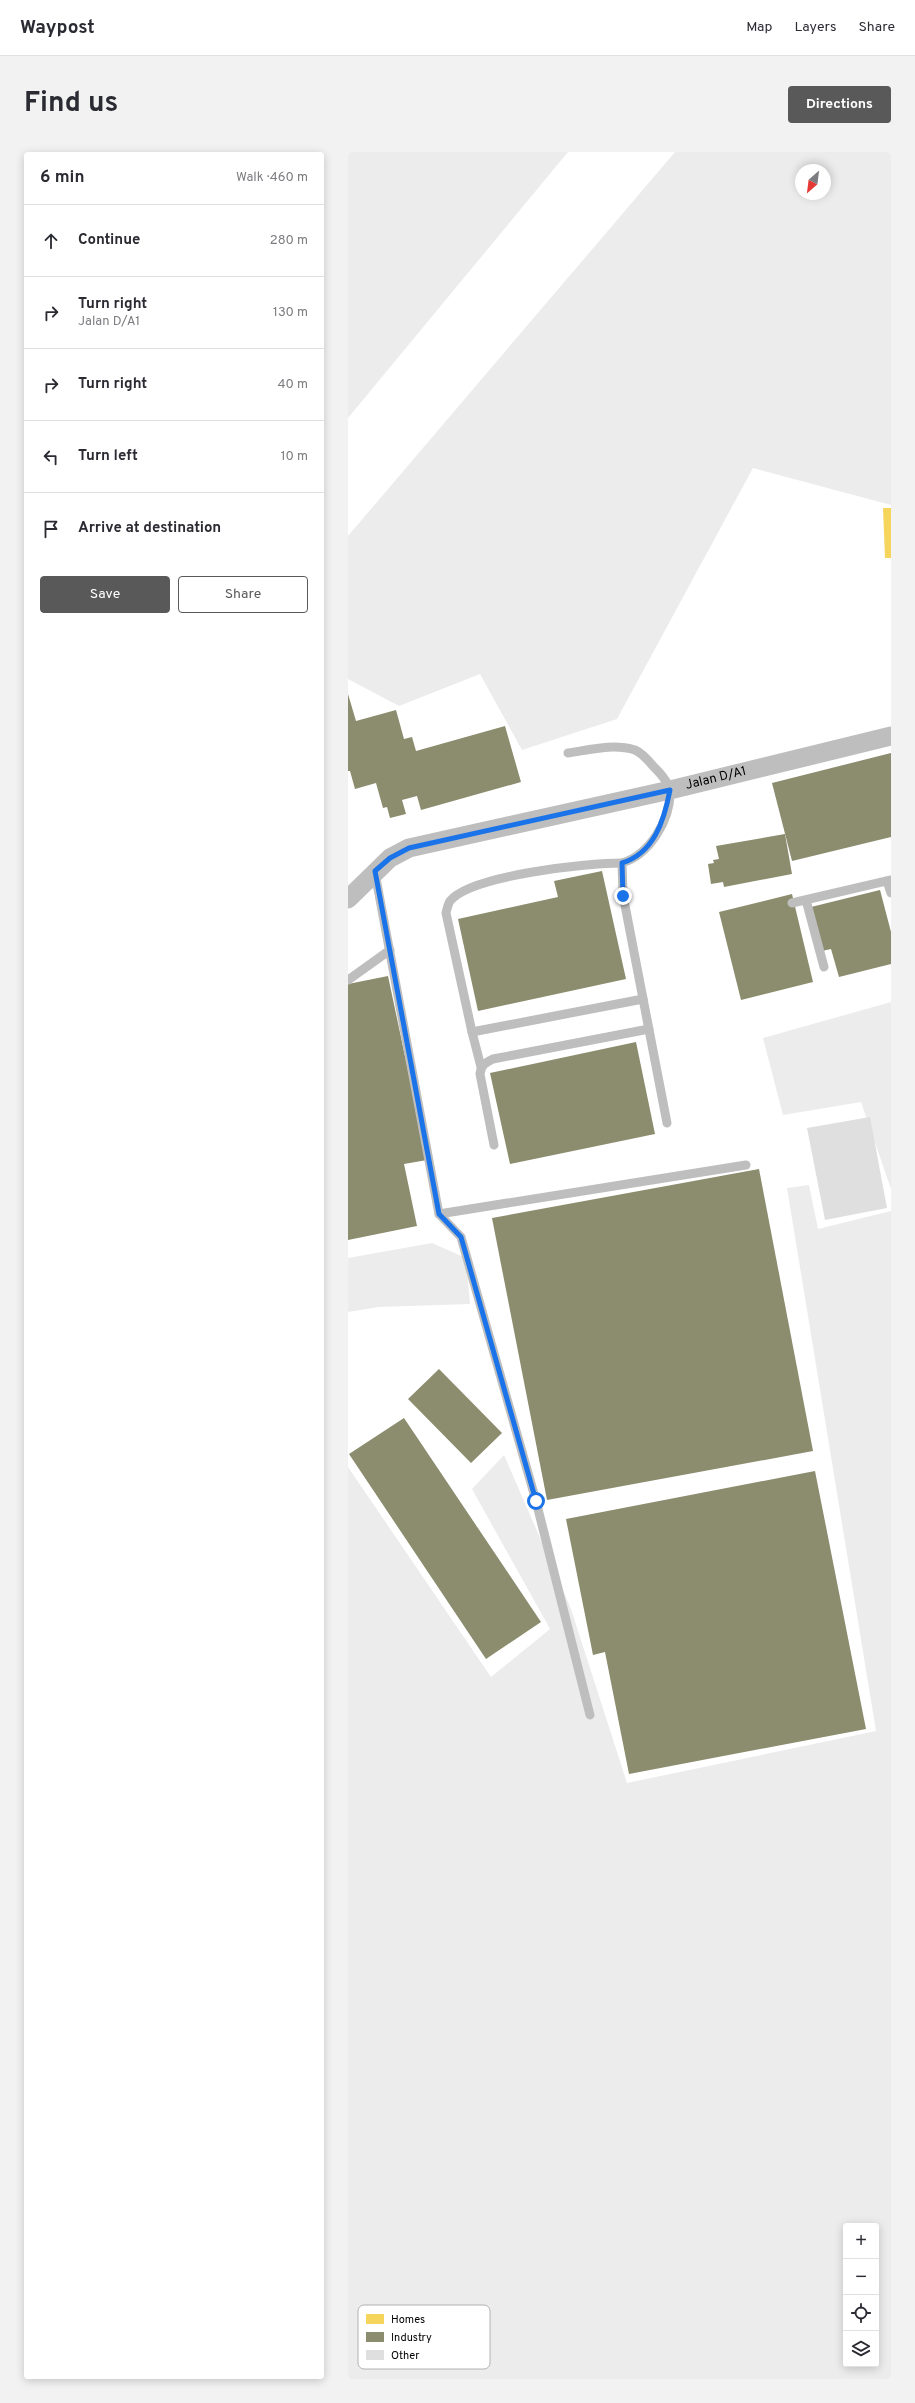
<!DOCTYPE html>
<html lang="en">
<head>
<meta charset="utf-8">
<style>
  :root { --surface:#fff; --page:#f2f2f3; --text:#2b2b33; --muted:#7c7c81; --line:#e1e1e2; --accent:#595959 }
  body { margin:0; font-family:Overpass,sans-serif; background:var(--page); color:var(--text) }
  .controls { position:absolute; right:12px; bottom:12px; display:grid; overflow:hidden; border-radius:4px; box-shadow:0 2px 10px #0003 }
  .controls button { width:36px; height:36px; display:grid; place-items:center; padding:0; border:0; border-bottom:1px solid var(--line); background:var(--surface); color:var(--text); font:20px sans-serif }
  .compass { position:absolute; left:447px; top:12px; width:36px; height:36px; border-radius:50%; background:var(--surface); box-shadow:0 2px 10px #0003; rotate:208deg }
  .stop { position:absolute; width:12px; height:12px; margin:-9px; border:3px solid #1a73e8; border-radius:50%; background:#fff }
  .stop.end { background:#1a73e8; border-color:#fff; box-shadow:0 1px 4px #0008 }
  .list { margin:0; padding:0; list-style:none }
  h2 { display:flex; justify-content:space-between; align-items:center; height:52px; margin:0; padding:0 16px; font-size:17px }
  h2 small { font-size:13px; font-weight:400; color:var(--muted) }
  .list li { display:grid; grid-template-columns:26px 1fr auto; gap:12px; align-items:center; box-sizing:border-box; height:72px; padding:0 16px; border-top:1px solid var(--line) }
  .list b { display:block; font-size:15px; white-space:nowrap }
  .list p { margin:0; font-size:13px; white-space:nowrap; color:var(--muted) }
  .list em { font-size:13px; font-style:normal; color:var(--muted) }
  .actions { display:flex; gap:8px; padding:12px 16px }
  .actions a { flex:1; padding:9px 0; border:1px solid var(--accent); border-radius:4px; text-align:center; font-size:14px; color:var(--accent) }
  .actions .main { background:var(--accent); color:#fff }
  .icon { flex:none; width:22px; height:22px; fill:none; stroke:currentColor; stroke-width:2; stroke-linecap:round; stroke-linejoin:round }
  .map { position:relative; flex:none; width:543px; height:2227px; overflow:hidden; border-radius:4px }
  header { display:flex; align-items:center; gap:24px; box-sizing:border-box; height:56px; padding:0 20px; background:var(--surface); border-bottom:1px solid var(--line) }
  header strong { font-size:19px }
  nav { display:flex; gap:22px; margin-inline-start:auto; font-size:14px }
  .intro { display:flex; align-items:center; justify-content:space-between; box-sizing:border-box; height:96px; padding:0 24px }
  h1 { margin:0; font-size:28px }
  .button { padding:10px 18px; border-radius:4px; background:var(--accent); color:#fff; font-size:14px; font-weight:700 }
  main { display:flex; gap:24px; padding:0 24px }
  aside { flex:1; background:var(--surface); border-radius:4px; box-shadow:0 2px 10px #0003 }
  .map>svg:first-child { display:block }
</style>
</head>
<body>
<header>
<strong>Waypost</strong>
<nav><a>Map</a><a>Layers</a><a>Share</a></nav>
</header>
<div class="intro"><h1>Find us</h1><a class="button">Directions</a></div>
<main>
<aside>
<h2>6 min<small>Walk · 460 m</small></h2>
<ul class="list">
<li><svg class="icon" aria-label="ahead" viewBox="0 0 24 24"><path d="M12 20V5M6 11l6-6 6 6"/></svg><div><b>Continue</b></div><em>280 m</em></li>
<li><svg class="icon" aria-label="right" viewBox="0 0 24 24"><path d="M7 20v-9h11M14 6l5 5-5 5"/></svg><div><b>Turn right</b><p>Jalan D/A1</p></div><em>130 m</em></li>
<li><svg class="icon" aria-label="right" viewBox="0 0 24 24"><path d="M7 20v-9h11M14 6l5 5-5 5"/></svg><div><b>Turn right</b></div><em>40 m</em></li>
<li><svg class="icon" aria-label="left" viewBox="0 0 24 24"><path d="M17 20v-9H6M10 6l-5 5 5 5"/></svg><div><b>Turn left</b></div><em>10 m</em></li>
<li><svg class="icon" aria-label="arrive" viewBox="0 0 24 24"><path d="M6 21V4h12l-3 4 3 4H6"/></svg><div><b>Arrive at destination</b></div></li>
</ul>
<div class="actions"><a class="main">Save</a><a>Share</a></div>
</aside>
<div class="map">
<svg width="543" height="2227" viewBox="0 0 543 2227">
  <rect width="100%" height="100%" fill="#fff"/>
  <g fill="#ececec" fill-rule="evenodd">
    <path d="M0,0H220L0,266Z"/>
    <path d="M327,0H543V353L405,316L269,567L174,598L132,522L51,554L0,527V384ZM453,18H477V42H453Z"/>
    <path d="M543,850V1037L513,950L435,963L415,886Z"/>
    <path d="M461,1033L470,1077L543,1059V2227H0V1315L143,1525L202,1477L124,1337L156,1303L223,1457L279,1631L528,1579L439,1036ZM498,2074H528V2212H498Z"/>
    <path d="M84,1091L118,1106L122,1152L31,1155L0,1160V1106Z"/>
  </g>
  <path fill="#f6d55c" d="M535,356H543V406H537Z"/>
  <g fill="#8c8c6e">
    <path d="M0,542L8,569L48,558L56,587L64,585L68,599L157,574L173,630L73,658L69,644L54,648L58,662L42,666L39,655L35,656L28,631L7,637L2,619H0Z"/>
    <path d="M543,601V685L444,709L424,631Z"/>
    <path d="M437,682L444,722L376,735L375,730L363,732L360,712L366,711L365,708L371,707L368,694Z"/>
    <path d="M254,719L278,827L130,859L110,767L210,745L206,729Z"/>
    <path d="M532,738L543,780V812L491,825L483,797L474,799L463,755Z"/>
    <path d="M444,742L465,830L393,848L371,760Z"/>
    <path d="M40,824L79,1008L56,1012L69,1074L0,1088V832Z"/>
    <path d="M288,890L307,982L162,1012L142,921Z"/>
    <path d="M411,1017L465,1299L199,1348L144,1066Z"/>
    <path d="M91,1217L154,1281L123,1311L60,1247Z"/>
    <path d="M56,1266L193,1470L138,1507L1,1302Z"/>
    <path d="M467,1319L518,1577L281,1622L257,1500L245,1503L218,1367Z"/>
  </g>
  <path fill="#dfdfdf" d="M522,965L539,1056L477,1068L459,976Z"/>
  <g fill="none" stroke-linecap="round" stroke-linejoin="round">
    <g stroke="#bebebe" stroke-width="9">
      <path d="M220,601C241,598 265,591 287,598C294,601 300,608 305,614C311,620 321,630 322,639C323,668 301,703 274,711L275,743L319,971"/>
      <path d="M27,721L91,1062L113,1085L188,1349L242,1563"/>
      <path d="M539,729L543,741"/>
      <path d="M458,748L476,815"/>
      <path d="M444,751L543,728"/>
      <path d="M0,828L42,798"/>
      <path d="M124,880L98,761C99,757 100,752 102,749C123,723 240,711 274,711"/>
      <path d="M133,915L124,880L295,847"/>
      <path d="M146,993L132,922C133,913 137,911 145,907L301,877"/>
      <path d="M91,1062L398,1013"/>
    </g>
    <path stroke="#bebebe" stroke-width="19" id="s1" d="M0,747L42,706L61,696L322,638L543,584"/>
  </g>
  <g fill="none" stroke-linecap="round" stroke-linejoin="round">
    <path stroke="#1a73e8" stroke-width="5" d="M188,1349L113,1085L91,1062L27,719L42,706L61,696L322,638C316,669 306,701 274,711L275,744"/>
  </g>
  <g text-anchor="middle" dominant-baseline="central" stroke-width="4" stroke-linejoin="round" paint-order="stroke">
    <g font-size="13" fill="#000" stroke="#fff">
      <text stroke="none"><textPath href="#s1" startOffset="395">Jalan D/A1</textPath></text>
    </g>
  </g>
  <rect x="10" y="2153" width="132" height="64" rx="6" fill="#fff" stroke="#b2b2b2" stroke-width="1"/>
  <rect x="18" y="2162" width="18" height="10" fill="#f6d55c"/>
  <rect x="18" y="2180" width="18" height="10" fill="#8c8c6e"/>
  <rect x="18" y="2198" width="18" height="10" fill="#dfdfdf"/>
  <g font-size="11" fill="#000">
    <text x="43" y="2171">Homes</text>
    <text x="43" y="2189">Industry</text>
    <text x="43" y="2207">Other</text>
  </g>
</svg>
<div class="controls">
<button>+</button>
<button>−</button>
<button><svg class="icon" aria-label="locate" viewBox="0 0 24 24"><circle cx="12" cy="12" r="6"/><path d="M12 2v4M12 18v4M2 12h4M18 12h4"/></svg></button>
<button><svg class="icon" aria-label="layers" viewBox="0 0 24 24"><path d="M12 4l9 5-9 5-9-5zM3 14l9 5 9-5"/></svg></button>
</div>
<svg class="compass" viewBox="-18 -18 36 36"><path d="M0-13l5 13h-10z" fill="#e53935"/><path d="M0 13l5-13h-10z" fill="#7c7c81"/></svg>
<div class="stop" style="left:188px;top:1349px"></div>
<div class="stop end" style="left:275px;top:744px"></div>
</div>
</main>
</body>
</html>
